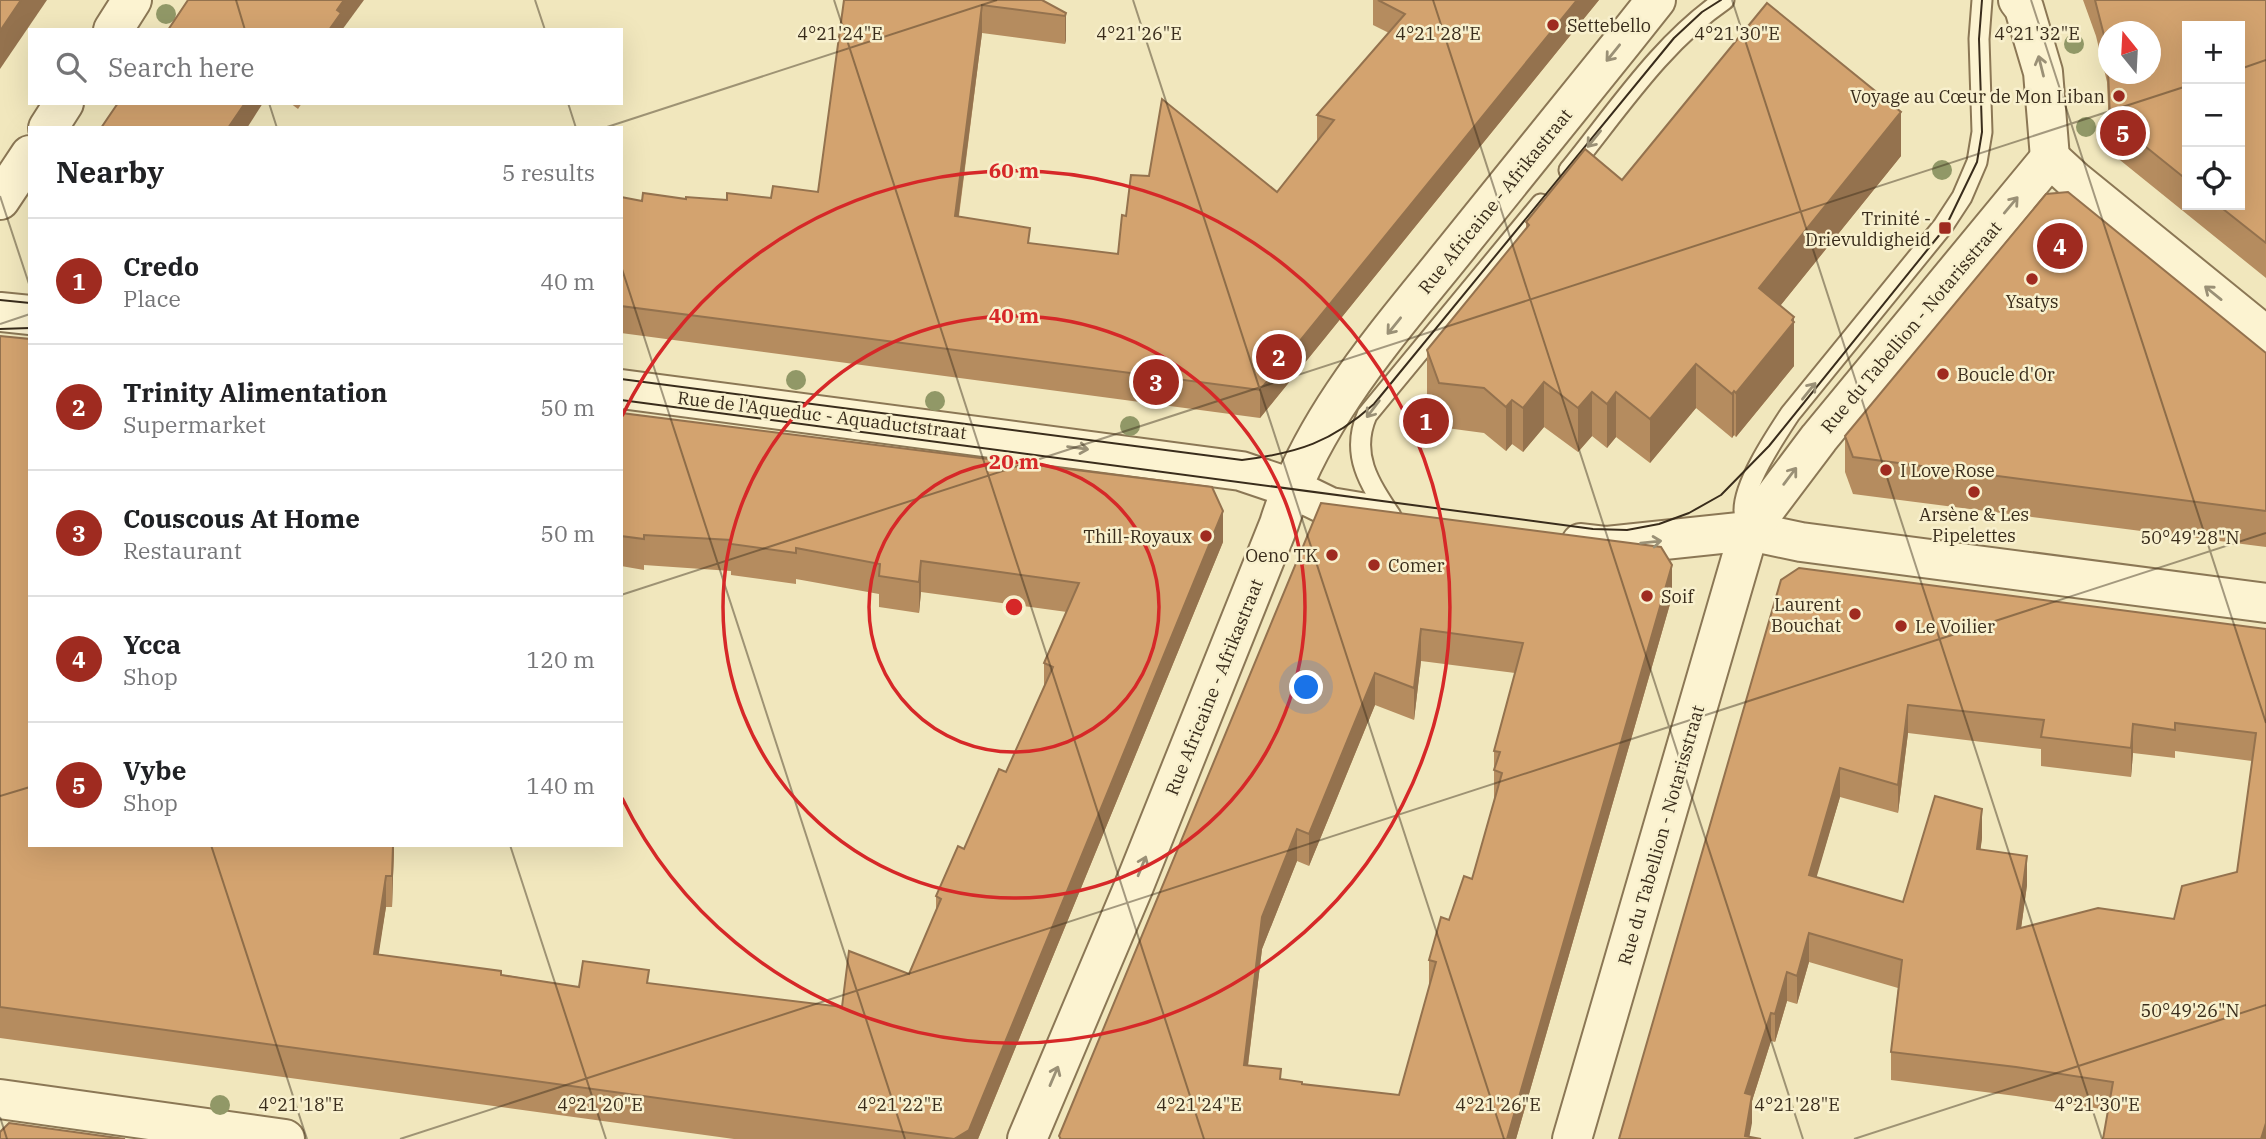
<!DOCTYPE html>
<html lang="en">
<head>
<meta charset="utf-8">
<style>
  :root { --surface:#fff; --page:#f2f2f2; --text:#202124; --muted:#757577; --line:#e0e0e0; --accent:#9f2b20 }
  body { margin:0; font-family:"IBM Plex Serif",serif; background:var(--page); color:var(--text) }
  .controls { position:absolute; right:21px; top:21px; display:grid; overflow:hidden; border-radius:0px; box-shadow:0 7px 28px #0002 }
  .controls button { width:63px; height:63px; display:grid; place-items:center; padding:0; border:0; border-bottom:2px solid var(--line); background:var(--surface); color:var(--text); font:35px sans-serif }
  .compass { position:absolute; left:2098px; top:21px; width:63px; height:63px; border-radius:50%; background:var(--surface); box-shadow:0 7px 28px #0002; rotate:342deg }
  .you { position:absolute; left:1307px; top:688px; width:24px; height:24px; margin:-18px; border:5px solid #fff; border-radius:50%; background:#1a73e8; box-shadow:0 0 0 10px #1a73e833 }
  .badge { display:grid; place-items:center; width:46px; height:46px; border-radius:50%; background:var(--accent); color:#fff; font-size:23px; font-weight:700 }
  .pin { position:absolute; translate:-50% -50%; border:4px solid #fff; box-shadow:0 2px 7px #0006 }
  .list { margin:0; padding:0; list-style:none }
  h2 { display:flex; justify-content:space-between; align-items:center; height:91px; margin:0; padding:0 28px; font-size:30px }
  h2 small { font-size:23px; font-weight:400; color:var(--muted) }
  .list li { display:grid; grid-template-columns:46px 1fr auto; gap:21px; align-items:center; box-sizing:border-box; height:126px; padding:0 28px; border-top:2px solid var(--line) }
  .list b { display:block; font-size:26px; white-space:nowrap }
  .list p { margin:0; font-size:23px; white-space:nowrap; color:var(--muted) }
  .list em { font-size:23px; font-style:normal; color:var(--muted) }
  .icon { flex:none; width:38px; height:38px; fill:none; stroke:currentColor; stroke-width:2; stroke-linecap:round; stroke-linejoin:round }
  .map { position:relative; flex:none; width:2266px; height:1139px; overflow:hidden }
  .search { position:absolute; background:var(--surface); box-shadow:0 7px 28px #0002; left:28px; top:28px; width:595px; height:77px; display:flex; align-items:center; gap:18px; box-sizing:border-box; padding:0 24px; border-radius:0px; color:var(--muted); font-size:26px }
  .panel { position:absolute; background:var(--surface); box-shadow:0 7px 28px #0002; left:28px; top:126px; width:595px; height:721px; border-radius:0px }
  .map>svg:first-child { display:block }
</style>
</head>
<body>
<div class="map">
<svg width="2266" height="1139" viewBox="0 0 2266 1139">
  <rect width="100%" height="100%" fill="#f1e7bd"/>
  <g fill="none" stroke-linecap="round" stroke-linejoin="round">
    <defs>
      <g id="service">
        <path d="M1569,170C1617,111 1661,43 1724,0"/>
        <path d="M1391,516C1369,483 1350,454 1367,415L1541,204"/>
        <path d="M1748,526C1747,521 1744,515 1744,510C1744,483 1775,437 1790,414L1943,226L1962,197L1977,162L1982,132L1979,39L1982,0"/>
      </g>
      <g id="minor">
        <path d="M2018,0L2024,8L2043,72L2050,158"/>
        <path d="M2050,158L2074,180L2266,336"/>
        <path d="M0,312L30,315"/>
        <path d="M621,389L1241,471L1291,488L1330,507L1372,514"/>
        <path d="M1581,543L1607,546L1749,531L1801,542L2266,603"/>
        <path d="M0,1099L285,1139"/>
        <path d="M1027,1139L1134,886L1279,524C1312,417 1390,331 1459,245C1525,163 1591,82 1656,0"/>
        <path d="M1572,1139L1749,531L1819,438L2050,158"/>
      </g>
      <g id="tertiary">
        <path d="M113,30L132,0"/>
        <path d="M48,128L64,103"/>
        <path d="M0,200L30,155"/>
      </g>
    </defs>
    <use href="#service" stroke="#8b7755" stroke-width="23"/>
    <use href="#minor" stroke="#8b7755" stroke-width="42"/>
    <use href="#tertiary" stroke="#8b7755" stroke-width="42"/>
    <use href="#service" stroke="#fcf3d1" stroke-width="19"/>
    <use href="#minor" stroke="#fcf3d1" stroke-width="38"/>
    <use href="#tertiary" stroke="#fcf3d1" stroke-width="38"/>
    <g stroke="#392c1b" stroke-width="2">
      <path d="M0,300L30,303"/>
      <path d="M0,329L30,328"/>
      <path d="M621,379L1242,460C1298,453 1332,442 1374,404L1674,38L1702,12L1721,0"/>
      <path d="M621,400L1593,529L1627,530L1659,524L1689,513L1721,495L1769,446L1945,228L1977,162L1982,132L1979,39L1982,0"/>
    </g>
  </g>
  <g fill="#919867">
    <circle cx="166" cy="14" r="10"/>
    <circle cx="2074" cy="44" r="10"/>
    <circle cx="2086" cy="127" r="10"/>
    <circle cx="1942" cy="170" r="10"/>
    <circle cx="796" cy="380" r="10"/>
    <circle cx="935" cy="401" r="10"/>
    <circle cx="1130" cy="426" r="10"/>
    <circle cx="220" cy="1105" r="10"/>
  </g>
  <g fill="#b58c5f" fill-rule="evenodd">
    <path d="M844,0H1042L1066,13V40L1065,44L982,33L959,216L1030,243L1118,254L1126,216L1277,192L1317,142V115L1389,33L1373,25V0H1599L1260,418L621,333V197L642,201L686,199L727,200L771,198L818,192Z"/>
    <path d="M2083,0H2266V278L2110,152L2107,82L2096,36ZM2187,26L2240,205H2187Z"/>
    <path d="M290,103H302L298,109Z"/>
    <path d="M1901,156L1780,306L1794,317V366L1736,437L1734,435L1732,438L1696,408L1650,463L1616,437L1607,448L1592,436L1578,452L1544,427L1523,452L1512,444L1506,451L1484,433L1439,427L1427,395V350L1526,229V222L1622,180Z"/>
    <path d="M0,336L30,845H394L392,907H386L378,954L579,987L649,984L842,1007L909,974L936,912V896L964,849L1006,772L1044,686V663L1067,612L921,592L919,613L879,607V594L796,579V584L731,575V571L644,565V570L621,566V413L1223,542L978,1139H734L0,1038Z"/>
    <path d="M2266,353V547L1853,494L1845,472V436Z"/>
    <path d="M1321,503L1672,597L1516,1139H1059V1136ZM1421,661L1515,673L1494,751V801L1472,879L1449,920L1429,960V987L1399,1095L1302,1084L1281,1079L1248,1066L1262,949L1297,861L1309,866L1375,705L1414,720Z"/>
    <path d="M1781,580L2266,629V1139L2108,1110L2016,1096L1891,1080V1052L1898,988L1809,962L1797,1004L1787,1001L1775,1042L1771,1041L1752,1101V1123L1619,1139ZM1908,733L2041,749V766L2131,777L2133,753L2175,758V751L2252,761L2237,872L2174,919L2021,928L2027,885L1980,850L1982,838L1903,902L1816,877L1840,797L1898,813Z"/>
  </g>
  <g fill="#94724e">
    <path d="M21,0H47L0,69V31Z"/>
    <path d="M344,0H364L342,30H329L337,10Z"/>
    <path d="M1577,0H1599L1260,418V390Z"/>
    <path d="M982,5V33L955,243V216Z"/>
    <path d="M1066,13V40L1065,44V16Z"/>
    <path d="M245,103H263L247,128H228Z"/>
    <path d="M1901,112V156L1759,332V288Z"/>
    <path d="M1794,317V366L1736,437V393Z"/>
    <path d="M1696,364V408L1650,463V419Z"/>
    <path d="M1544,382V427L1523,452V408Z"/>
    <path d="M1734,391V435L1732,438V394Z"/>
    <path d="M1592,392V436L1578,452V408Z"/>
    <path d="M1616,392V437L1607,448V404Z"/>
    <path d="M1512,400V444L1506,451V407Z"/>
    <path d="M1223,511V542L978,1139H954Z"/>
    <path d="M921,561V592L919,613V582Z"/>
    <path d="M1672,565V597L1516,1139H1507Z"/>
    <path d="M1421,629V661L1414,720V688Z"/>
    <path d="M1375,673V705L1309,866V834Z"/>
    <path d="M1908,705V733L1898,813V785Z"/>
    <path d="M2133,724V753L2131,777V748Z"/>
    <path d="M1840,768V797L1809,903V875Z"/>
    <path d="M1982,809V838L1977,878V849Z"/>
    <path d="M1297,829V861L1262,949L1244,1097V1065L1262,917Z"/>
    <path d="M393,845H394L392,907V876Z"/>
    <path d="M2027,856V885L2017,958V929Z"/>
    <path d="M386,876V907L374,985V954Z"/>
    <path d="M1809,933V962L1797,1004V976Z"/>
    <path d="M1787,972V1001L1775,1042V1014Z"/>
    <path d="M1771,1013V1041L1752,1101V1123L1749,1139H1745V1093Z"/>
    <path d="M2266,1123V1139H2261Z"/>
  </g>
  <g fill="#d3a36f" stroke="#94724e" stroke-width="2" fill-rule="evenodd">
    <path d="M0,0H21L0,31Z"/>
    <path d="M188,0H344L337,10L341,13L329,30H168Z"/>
    <path d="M844,0H1042L1066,13L1065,16L982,5L955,216L1030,228L1028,243L1118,254L1122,215L1126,216L1131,175L1149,176L1162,99L1277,192L1334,120L1317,115L1405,14L1378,0H1577L1260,390L621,306V197L642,201L643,193L686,199V197L727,200V193L771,198L773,186L818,192Z"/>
    <path d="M2095,0H2266V243L2218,205H2240V26H2187V180L2110,118L2107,47ZM2109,32H2151V74H2109Z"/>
    <path d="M1767,3L1901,112L1759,288L1794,317L1792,320L1794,322L1736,393L1734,391L1732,394L1696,364L1650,419L1616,392L1607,404L1592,392L1578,408L1544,382L1523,408L1512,400L1506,407L1484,388L1439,383L1427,350L1529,225L1526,222L1585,149L1622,180Z"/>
    <path d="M118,103H245L228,128H101Z"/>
    <path d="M2068,192L2266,353V511L1853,457L1845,436L2046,194Z"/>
    <path d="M0,336L30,339V845H393L392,876H386L374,954L501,971V975L579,987L583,961L649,970L647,983L842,1007L849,951L909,974L941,899L936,896L958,846L964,849L999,769L1006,772L1053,667L1044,663L1079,583L921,561L919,582L879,576L880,564L796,548V553L731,544V540L644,535V539L621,536V413L1212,487L1223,511L969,1130L954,1139L0,1007Z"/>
    <path d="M1321,503L1661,547L1672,565L1507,1139H1061L1059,1136ZM1421,629L1523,643L1494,751L1500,752L1494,770L1502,773L1472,879L1464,876L1449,920L1441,917L1429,960L1436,962L1399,1095L1302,1084V1082L1280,1079L1281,1069L1244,1065L1262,917L1297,829L1309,834L1375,673L1414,688Z"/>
    <path d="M1799,568L2266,629V1123L2261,1139H2103L2113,1082L2016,1067L1891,1052L1902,960L1809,933L1797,976L1787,972L1775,1014L1771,1013L1745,1093L1752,1095L1745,1136L1761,1139H1619L1781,580ZM1908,705L2044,720L2041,737L2131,748L2133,724L2175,730V723L2256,733L2237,872L2182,886L2174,919L2098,908L2017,929L2027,856L1977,849L1982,809L1935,796L1903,902L1809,875L1840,768L1898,785Z"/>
    <path d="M9,1123L125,1139H0V1132Z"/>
  </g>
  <defs><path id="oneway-shaft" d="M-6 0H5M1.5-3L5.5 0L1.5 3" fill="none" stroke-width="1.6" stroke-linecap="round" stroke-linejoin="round" transform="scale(1.75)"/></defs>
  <g stroke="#9a9076">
    <use href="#oneway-shaft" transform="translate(1613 53) rotate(129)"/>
    <use href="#oneway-shaft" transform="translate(2041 66) rotate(-104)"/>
    <use href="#oneway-shaft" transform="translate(1594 139) rotate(129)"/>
    <use href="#oneway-shaft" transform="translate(2011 205) rotate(-50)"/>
    <use href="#oneway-shaft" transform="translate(2213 293) rotate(-141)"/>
    <use href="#oneway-shaft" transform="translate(1394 326) rotate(129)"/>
    <use href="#oneway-shaft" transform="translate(1809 391) rotate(-51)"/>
    <use href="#oneway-shaft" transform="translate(1373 409) rotate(127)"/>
    <use href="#oneway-shaft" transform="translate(1078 448) rotate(7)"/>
    <use href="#oneway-shaft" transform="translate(1790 476) rotate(-53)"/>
    <use href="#oneway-shaft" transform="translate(1651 542) rotate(-6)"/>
    <use href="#oneway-shaft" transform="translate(1142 866) rotate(-68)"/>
    <use href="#oneway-shaft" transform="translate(1054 1076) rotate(-67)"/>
  </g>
  <path fill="none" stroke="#392c1b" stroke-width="2" stroke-opacity="0.45" d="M236,0L245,30M535,0L545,30M834,0L1204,1139M1133,0L1504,1139M1433,0L1803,1139M1732,0L2102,1139M2031,0L2266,723M2240,69L2266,60M269,103L277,128M568,103L576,128M604,128L997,0M0,196L30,287M621,266L905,1139M0,324L30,314M621,595L2187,86M0,796L30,787M211,845L307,1139M510,845L606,1139M0,1117L7,1139M400,1139L2266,533M1854,1139L2266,1005"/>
  <g fill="none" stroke="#d62828" stroke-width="3.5">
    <circle cx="1014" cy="607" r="145"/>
    <circle cx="1014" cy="607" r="291"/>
    <path d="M622 416A436 436 0 1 1 622 798"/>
  </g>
  <g fill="#9f2b20" stroke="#f8f0cd" stroke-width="2.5">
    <circle cx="1553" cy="25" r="7"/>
    <circle cx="2119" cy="96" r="7"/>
    <rect x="1938" y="221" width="14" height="14" rx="3.5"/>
    <circle cx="2032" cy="279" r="7"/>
    <circle cx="1943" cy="374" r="7"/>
    <circle cx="1886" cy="470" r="7"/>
    <circle cx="1974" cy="492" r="7"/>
    <circle cx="1206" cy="536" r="7"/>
    <circle cx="1332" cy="555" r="7"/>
    <circle cx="1374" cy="565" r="7"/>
    <circle cx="1647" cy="596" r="7"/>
    <circle cx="1855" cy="614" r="7"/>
    <circle cx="1901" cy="626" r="7"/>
  </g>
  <g text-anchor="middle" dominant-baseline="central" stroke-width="5" stroke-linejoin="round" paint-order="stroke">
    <g font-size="18" fill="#392c1b" stroke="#f8f0cd" text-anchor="start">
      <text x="1567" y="25">Settebello</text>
      <text x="2105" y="96" text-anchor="end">Voyage au Cœur de Mon Liban</text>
      <text x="1931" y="218" text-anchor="end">Trinité -<tspan x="1931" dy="21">Drievuldigheid</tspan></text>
      <text x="2032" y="301" text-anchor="middle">Ysatys</text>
      <text x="1957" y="374">Boucle d'Or</text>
      <text x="1900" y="470">I Love Rose</text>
      <text x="1974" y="514" text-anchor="middle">Arsène &amp; Les<tspan x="1974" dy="21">Pipelettes</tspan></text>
      <text x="1192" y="536" text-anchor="end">Thill-Royaux</text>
      <text x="1318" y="555" text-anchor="end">Oeno TK</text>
      <text x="1388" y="565">Comer</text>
      <text x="1661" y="596">Soif</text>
      <text x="1841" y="604" text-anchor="end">Laurent<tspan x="1841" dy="21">Bouchat</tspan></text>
      <text x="1915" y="626">Le Voilier</text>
    </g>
    <g font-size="18" fill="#392c1b" stroke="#f8f0cd">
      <text transform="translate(1495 201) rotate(-51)">Rue Africaine - Afrikastraat</text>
      <text transform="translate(1911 327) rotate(-50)">Rue du Tabellion - Notarisstraat</text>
      <text transform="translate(822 415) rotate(7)">Rue de l'Aqueduc - Aquaductstraat</text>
      <text transform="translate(1214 687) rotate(-68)">Rue Africaine - Afrikastraat</text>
      <text transform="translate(1661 835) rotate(-74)">Rue du Tabellion - Notarisstraat</text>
    </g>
  </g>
  <g font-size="18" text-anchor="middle" fill="#392c1b" stroke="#f8f0cd" stroke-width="5" stroke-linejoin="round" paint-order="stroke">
    <text x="840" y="40">4°21'24"E</text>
    <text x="1139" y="40">4°21'26"E</text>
    <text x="1438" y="40">4°21'28"E</text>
    <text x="1737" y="40">4°21'30"E</text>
    <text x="2037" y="40">4°21'32"E</text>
    <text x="2190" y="544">50°49'28"N</text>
    <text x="2190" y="1017">50°49'26"N</text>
    <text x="301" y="1111">4°21'18"E</text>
    <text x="600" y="1111">4°21'20"E</text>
    <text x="900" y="1111">4°21'22"E</text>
    <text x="1199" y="1111">4°21'24"E</text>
    <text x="1498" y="1111">4°21'26"E</text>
    <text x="1797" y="1111">4°21'28"E</text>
    <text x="2097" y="1111">4°21'30"E</text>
  </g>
  <circle cx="1014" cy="607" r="10" fill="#d62828" stroke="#f8f0cd" stroke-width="3.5"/>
  <g font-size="21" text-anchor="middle" font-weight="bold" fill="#d62828" stroke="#f8f0cd" stroke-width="5" stroke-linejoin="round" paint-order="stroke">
    <text x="1014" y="178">60 m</text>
    <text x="1014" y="323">40 m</text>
    <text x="1014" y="469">20 m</text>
  </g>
</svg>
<div class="controls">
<button>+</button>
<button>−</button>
<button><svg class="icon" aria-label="locate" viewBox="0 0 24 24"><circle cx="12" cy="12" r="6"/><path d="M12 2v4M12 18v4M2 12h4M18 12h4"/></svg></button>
</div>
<svg class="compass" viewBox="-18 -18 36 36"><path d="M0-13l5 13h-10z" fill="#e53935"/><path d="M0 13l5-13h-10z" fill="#757577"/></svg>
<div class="you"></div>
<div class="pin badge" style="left:1426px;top:421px">1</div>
<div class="pin badge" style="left:1279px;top:357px">2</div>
<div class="pin badge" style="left:1156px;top:382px">3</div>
<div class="pin badge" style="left:2060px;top:246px">4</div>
<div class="pin badge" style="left:2123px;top:133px">5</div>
<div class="search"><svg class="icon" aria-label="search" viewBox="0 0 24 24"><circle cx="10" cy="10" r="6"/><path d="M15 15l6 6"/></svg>Search here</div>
<section class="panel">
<h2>Nearby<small>5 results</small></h2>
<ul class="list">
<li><span class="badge">1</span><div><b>Credo</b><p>Place</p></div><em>40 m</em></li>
<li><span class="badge">2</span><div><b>Trinity Alimentation</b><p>Supermarket</p></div><em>50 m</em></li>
<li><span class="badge">3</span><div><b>Couscous At Home</b><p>Restaurant</p></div><em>50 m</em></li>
<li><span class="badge">4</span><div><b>Ycca</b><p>Shop</p></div><em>120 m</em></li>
<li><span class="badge">5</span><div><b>Vybe</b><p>Shop</p></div><em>140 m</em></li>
</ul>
</section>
</div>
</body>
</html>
